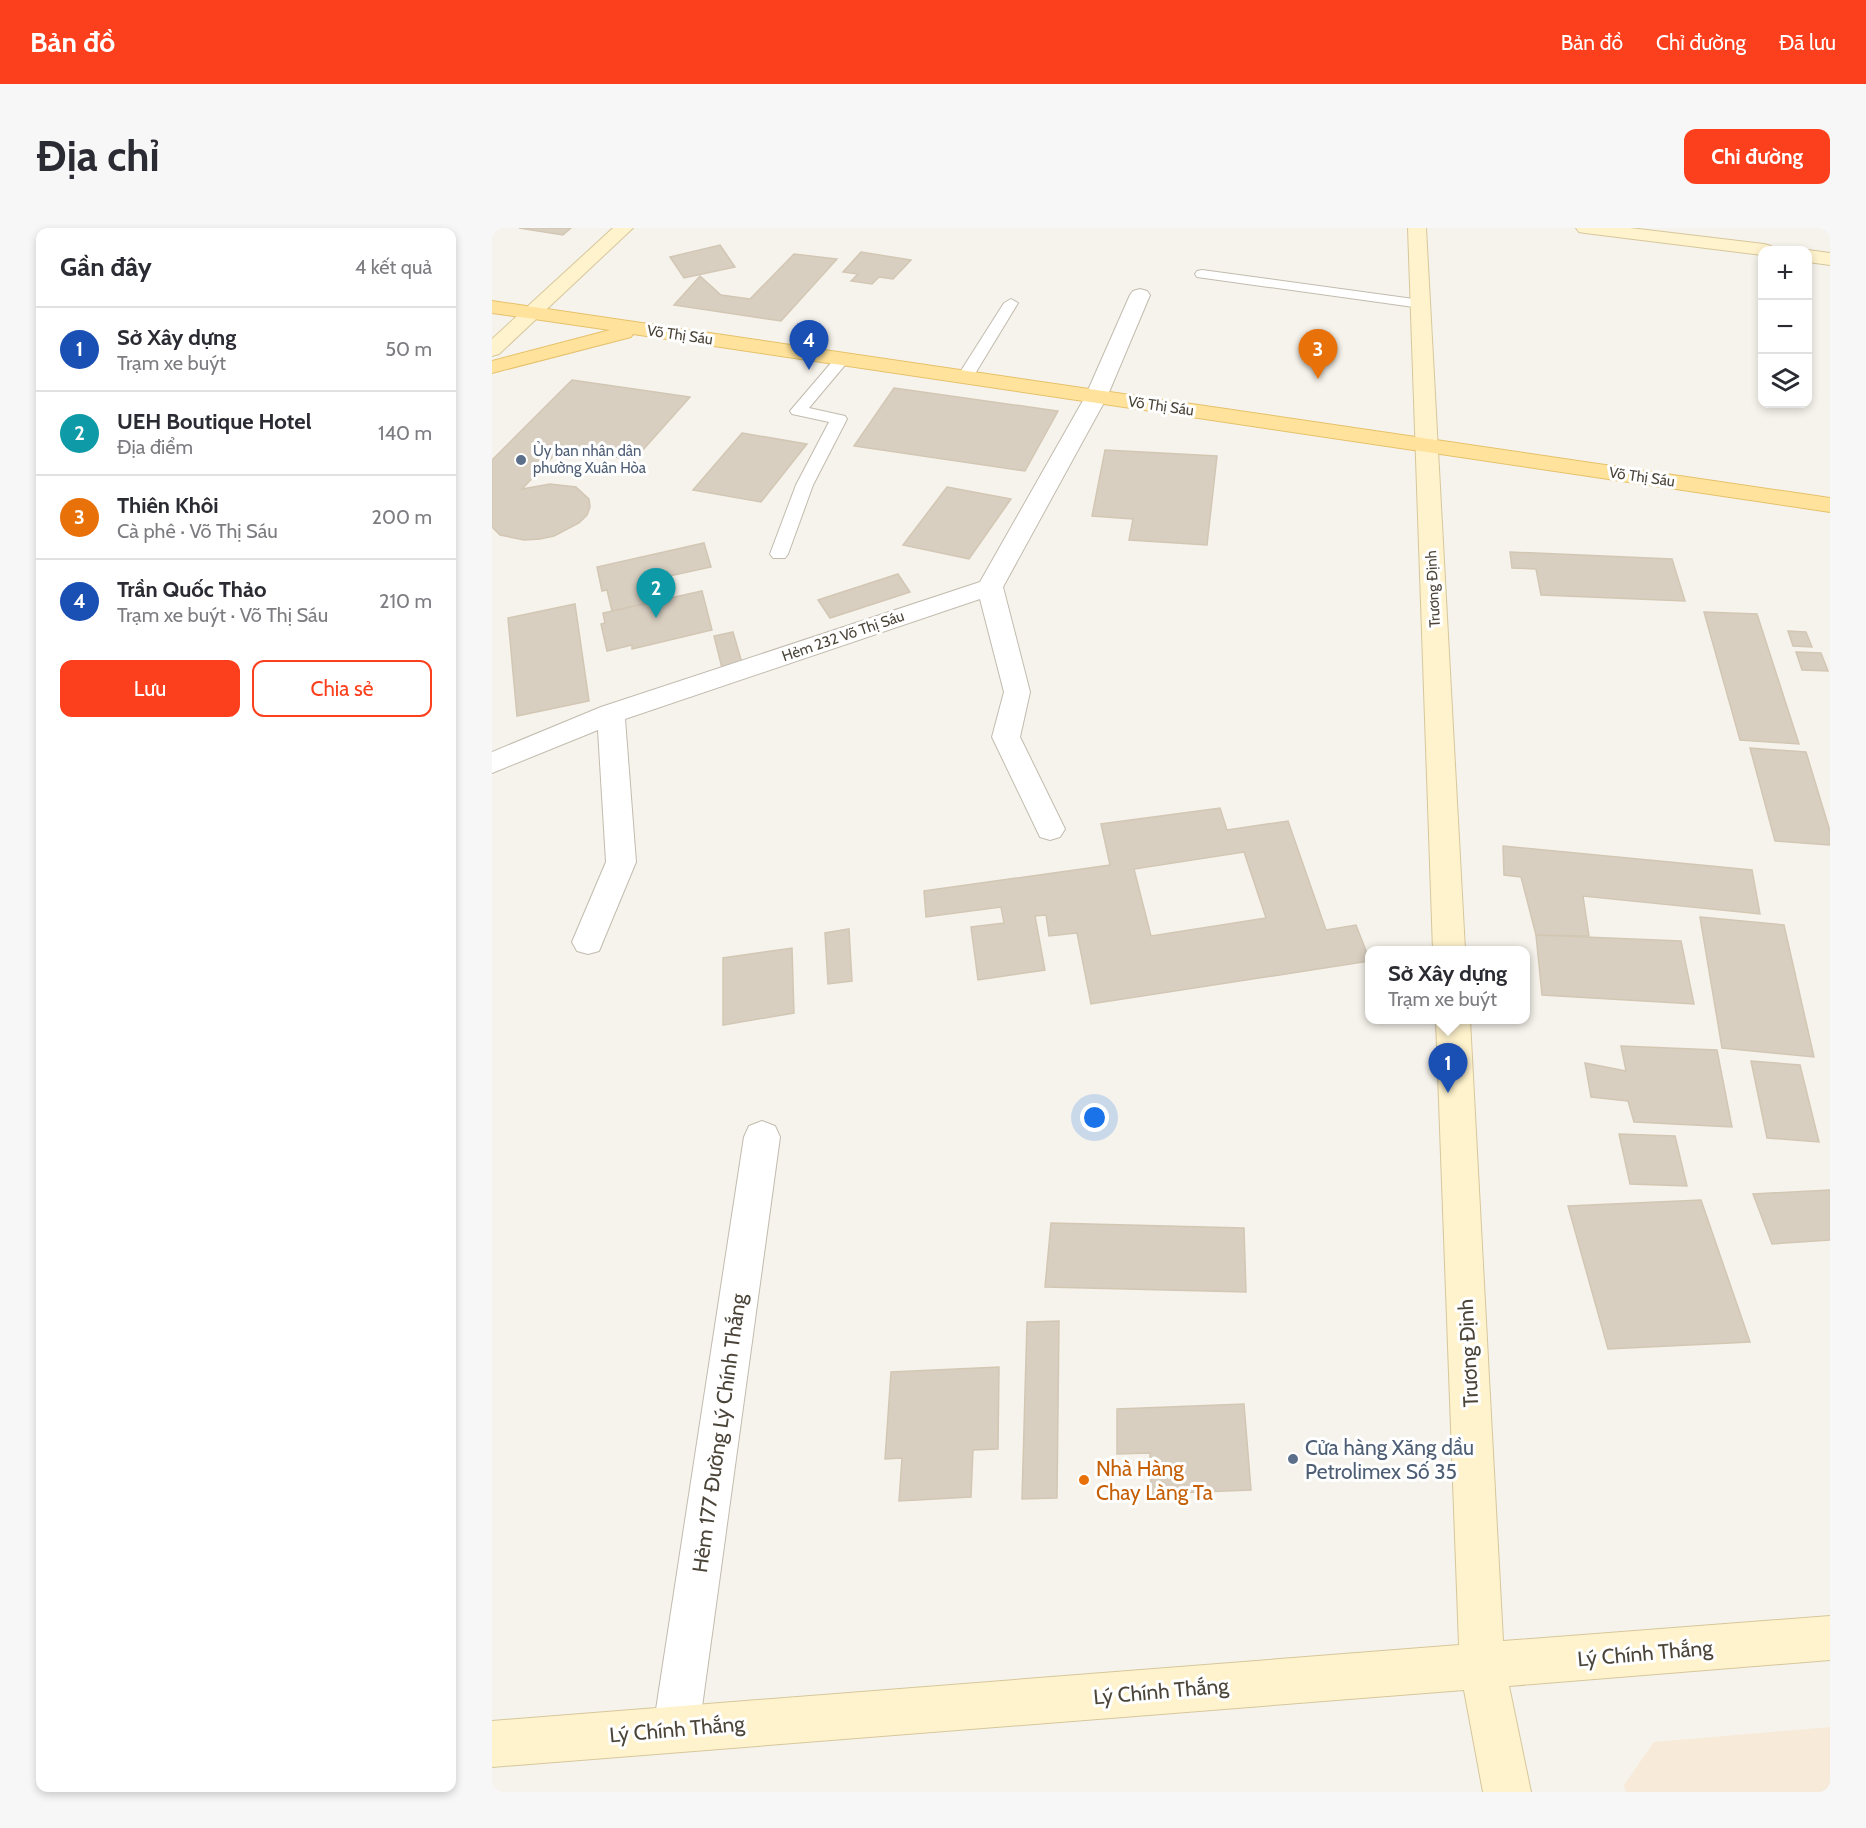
<!DOCTYPE html>
<html lang="vi">
<head>
<meta charset="utf-8">
<style>
  :root { --surface:#fff; --page:#f7f7f7; --text:#2b2b33; --muted:#7c7c81; --line:#e1e1e2; --accent:#fc3f1d }
  body { margin:0; font-family:Cabin,sans-serif; background:var(--page); color:var(--text) }
  .controls { position:absolute; right:18px; top:18px; display:grid; overflow:hidden; border-radius:12px; box-shadow:0 3px 9px #0003 }
  .controls button { width:54px; height:54px; display:grid; place-items:center; padding:0; border:0; border-bottom:2px solid var(--line); background:var(--surface); color:var(--text); font:30px sans-serif }
  .you { position:absolute; left:603px; top:890px; width:21px; height:21px; margin:-15px; border:4px solid #fff; border-radius:50%; background:#1a73e8; box-shadow:0 0 0 9px #1a73e833 }
  .badge { display:grid; place-items:center; width:39px; height:39px; border-radius:50%; background:var(--accent); color:#fff; font-size:20px; font-weight:700 }
  .pin { position:absolute; translate:-50% -50px; filter:drop-shadow(0 2px 3px #0008) }
  .pin::after { content:''; position:absolute; top:32px; width:21px; height:18px; background:inherit; clip-path:polygon(0 0,100% 0,50% 100%) }
  .popup { position:absolute; left:873px; top:718px; width:165px; height:78px; box-sizing:border-box; display:grid; place-content:center; border-radius:12px; background:var(--surface); filter:drop-shadow(0 2px 4px #0005); font-size:20px; white-space:nowrap; color:var(--muted) }
  .popup b { font-size:22px; color:var(--text) }
  .popup::after { content:''; position:absolute; left:50%; top:100%; margin-left:-12px; border:12px solid transparent; border-top-color:var(--surface) }
  .list { margin:0; padding:0; list-style:none }
  h2 { display:flex; justify-content:space-between; align-items:center; height:78px; margin:0; padding:0 24px; font-size:26px }
  h2 small { font-size:20px; font-weight:400; color:var(--muted) }
  .list li { display:grid; grid-template-columns:39px 1fr auto; gap:18px; align-items:center; box-sizing:border-box; height:84px; padding:0 24px; border-top:2px solid var(--line) }
  .list b { display:block; font-size:22px; white-space:nowrap }
  .list p { margin:0; font-size:20px; white-space:nowrap; color:var(--muted) }
  .list em { font-size:20px; font-style:normal; color:var(--muted) }
  .actions { display:flex; gap:12px; padding:18px 24px }
  .actions a { flex:1; padding:14px 0; border:2px solid var(--accent); border-radius:12px; text-align:center; font-size:21px; color:var(--accent) }
  .actions .main { background:var(--accent); color:#fff }
  .icon { flex:none; width:33px; height:33px; fill:none; stroke:currentColor; stroke-width:2; stroke-linecap:round; stroke-linejoin:round }
  .map { position:relative; flex:none; width:1338px; height:1564px; overflow:hidden; border-radius:12px }
  header { display:flex; align-items:center; gap:36px; box-sizing:border-box; height:84px; padding:0 30px; background:var(--accent); color:#fff }
  header strong { font-size:28px }
  nav { display:flex; gap:33px; margin-inline-start:auto; font-size:21px }
  .intro { display:flex; align-items:center; justify-content:space-between; box-sizing:border-box; height:144px; padding:0 36px }
  h1 { margin:0; font-size:42px }
  .button { padding:15px 27px; border-radius:12px; background:var(--accent); color:#fff; font-size:21px; font-weight:700 }
  main { display:flex; gap:36px; padding:0 36px }
  aside { flex:1; background:var(--surface); border-radius:12px; box-shadow:0 3px 9px #0003 }
  .map>svg:first-child { display:block }
</style>
</head>
<body>
<header>
<strong>Bản đồ</strong>
<nav><a>Bản đồ</a><a>Chỉ đường</a><a>Đã lưu</a></nav>
</header>
<div class="intro"><h1>Địa chỉ</h1><a class="button">Chỉ đường</a></div>
<main>
<aside>
<h2>Gần đây<small>4 kết quả</small></h2>
<ul class="list">
<li><span class="badge" style="background:#1a4fb4">1</span><div><b>Sở Xây dựng</b><p>Trạm xe buýt</p></div><em>50 m</em></li>
<li><span class="badge" style="background:#0f9aa8">2</span><div><b>UEH Boutique Hotel</b><p>Địa điểm</p></div><em>140 m</em></li>
<li><span class="badge" style="background:#e8710a">3</span><div><b>Thiên Khôi</b><p>Cà phê · Võ Thị Sáu</p></div><em>200 m</em></li>
<li><span class="badge" style="background:#1a4fb4">4</span><div><b>Trần Quốc Thảo</b><p>Trạm xe buýt · Võ Thị Sáu</p></div><em>210 m</em></li>
</ul>
<div class="actions"><a class="main">Lưu</a><a>Chia sẻ</a></div>
</aside>
<div class="map">
<svg width="1338" height="1564" viewBox="0 0 1338 1564">
  <rect width="100%" height="100%" fill="#f6f3ec"/>
  <path fill="#f7ead8" d="M1338,1499V1564H1134L1132,1557L1162,1514Z"/>
  <g fill="#d8cfc1" stroke="#d3c7b4" stroke-width="1.5" fill-rule="evenodd">
    <path d="M27,0H79L71,7Z"/>
    <path d="M228,17L243,39L192,50L178,29Z"/>
    <path d="M369,24L419,32L401,51L387,49L380,56L359,53L366,46L351,44Z"/>
    <path d="M302,26L345,31L289,93L182,77L208,48L229,67L258,71Z"/>
    <path d="M80,152L198,169L142,232L68,221L30,261L58,256L84,259L97,271L98,279L95,287L87,295L62,308L48,311L32,312L8,307L0,299V232Z"/>
    <path d="M402,160L566,183L533,243L362,218Z"/>
    <path d="M250,205L315,216L269,274L201,262Z"/>
    <path d="M613,222L725,228L715,317L637,312L641,291L600,288Z"/>
    <path d="M455,259L519,271L477,331L411,317Z"/>
    <path d="M212,315L219,339L150,354L156,375L120,383L115,362L110,363L105,339Z"/>
    <path d="M1018,324L1180,331L1193,373L1049,367L1044,341L1020,340Z"/>
    <path d="M406,346L418,364L338,390L326,372Z"/>
    <path d="M210,363L220,402L140,421V417L115,423L109,396L113,395L111,385Z"/>
    <path d="M83,376L97,473L25,488L16,390Z"/>
    <path d="M1212,384L1265,386L1307,516L1248,512Z"/>
    <path d="M1296,403L1314,404L1320,419L1301,418Z"/>
    <path d="M241,404L250,435L230,440L222,408Z"/>
    <path d="M1304,424L1329,425L1336,443L1310,442Z"/>
    <path d="M1258,520L1314,524L1338,603V617L1283,613Z"/>
    <path d="M728,580L735,602L796,593L834,702L864,697L878,733L599,776L585,705L557,708L554,687L543,688L553,742L486,752L479,699L512,695L509,679L434,689L432,663L618,637L609,596ZM752,624L774,690L659,708L642,641Z"/>
    <path d="M1011,618L1260,642L1268,686L1091,668L1097,708L1044,707L1029,649L1012,647Z"/>
    <path d="M1208,689L1292,697L1322,829L1230,820Z"/>
    <path d="M357,701L360,753L336,756L333,705Z"/>
    <path d="M1044,707L1189,713L1202,776L1050,767Z"/>
    <path d="M300,720L302,785L231,797V730Z"/>
    <path d="M1129,818L1225,822L1240,899L1142,894L1136,873L1099,869L1093,835L1134,843Z"/>
    <path d="M1259,833L1308,837L1327,914L1275,910Z"/>
    <path d="M1127,906L1183,908L1195,958L1138,956Z"/>
    <path d="M1338,962V1012L1280,1016L1261,966Z"/>
    <path d="M1209,972L1258,1114L1116,1121L1076,978Z"/>
    <path d="M559,995L752,1000L754,1064L553,1059Z"/>
    <path d="M567,1093L565,1270L530,1271L535,1094Z"/>
    <path d="M507,1139L506,1221L481,1222L479,1269L407,1273L410,1230L393,1231L399,1144Z"/>
    <path d="M752,1176L759,1262L659,1266L658,1225L625,1226V1181Z"/>
  </g>
  <g fill="none" stroke-linecap="round" stroke-linejoin="round">
    <defs>
      <g id="lane">
        <path d="M710,42L929,72L936,76L929,80L705,49L703,46L705,43Z"/>
        <path d="M519,71L526,75L481,149L478,152H468L465,149L512,75Z"/>
        <path d="M350,126L358,131L317,180L353,188L355,191L321,257L296,326L293,330H281L278,326L304,257L337,194L300,186L298,183L345,128Z"/>
      </g>
      <g id="street">
        <path d="M648,61L655,63L658,67L615,169L511,359L538,464L528,509L573,601L568,609L558,612L548,609L500,509L512,464L488,371L133,491L144,634L107,723L96,726L85,723L80,714L114,634L106,502L0,545V524L109,479L488,354L593,169L638,67L641,63Z"/>
        <path d="M270,893L283,898L288,909L207,1501L200,1517L184,1524L168,1517L161,1501L252,909L257,898Z"/>
      </g>
      <g id="secondary">
        <path d="M121,0H141L7,126L0,128V111Z"/>
        <path d="M916,0H934L973,722H941Z"/>
        <path d="M1084,0H1138L1272,16L1279,18L1281,22H1270V27L1093,5L1087,4Z"/>
        <path d="M1315,22H1316L1338,25V37L1316,34Z"/>
        <path d="M944,792H978L1011,1413L1338,1388V1432L1017,1458L1039,1564H991L972,1462L0,1539V1493L967,1417Z"/>
      </g>
      <path id="primary" d="M0,73L1338,270V284L141,106L139,109L0,145V133L118,102L0,85Z"/>
    </defs>
    <use href="#lane" stroke="#c2bbae" stroke-width="2"/>
    <use href="#street" stroke="#c2bbae" stroke-width="2"/>
    <use href="#secondary" stroke="#d6c79b" stroke-width="2"/>
    <use href="#primary" stroke="#e6c16a" stroke-width="2"/>
    <use href="#lane" fill="#fff" fill-rule="evenodd"/>
    <use href="#street" fill="#fff" fill-rule="evenodd"/>
    <use href="#secondary" fill="#fff3cd" fill-rule="evenodd"/>
    <use href="#primary" fill="#ffe39c" fill-rule="evenodd"/>
  </g>
  <g fill="#5c6f8a" stroke="#fff" stroke-width="2">
    <circle cx="29" cy="232" r="6"/>
    <circle cx="801" cy="1231" r="6"/>
  </g>
  <circle fill="#e8710a" stroke="#fff" stroke-width="2" cx="592" cy="1252" r="6"/>
  <g text-anchor="middle" dominant-baseline="central" stroke-width="6" stroke-linejoin="round" paint-order="stroke">
    <g font-size="15" fill="#4b4439" stroke="#fff">
      <text transform="translate(188 107) rotate(8)">Võ Thị Sáu</text>
      <text transform="translate(669 178) rotate(8)">Võ Thị Sáu</text>
      <text transform="translate(1150 249) rotate(8)">Võ Thị Sáu</text>
      <text transform="translate(941 361) rotate(-93)">Trương Định</text>
      <text transform="translate(351 408) rotate(-19)">Hẻm 232 Võ Thị Sáu</text>
    </g>
    <g font-size="15" fill="#4e5e75" stroke="#fff" text-anchor="start">
      <text x="41" y="223">Ủy ban nhân dân<tspan x="41" dy="17">phường Xuân Hòa</tspan></text>
    </g>
    <g font-size="21" fill="#4b4439" stroke="#fff">
      <text transform="translate(976 1125) rotate(-93)">Trương Định</text>
      <text transform="translate(227 1205) rotate(-82)">Hẻm 177 Đường Lý Chính Thắng</text>
      <text transform="translate(1153 1425) rotate(-5)">Lý Chính Thắng</text>
      <text transform="translate(669 1463) rotate(-5)">Lý Chính Thắng</text>
      <text transform="translate(185 1501) rotate(-5)">Lý Chính Thắng</text>
    </g>
    <g font-size="21" fill="#4e5e75" stroke="#fff" text-anchor="start">
      <text x="813" y="1219">Cửa hàng Xăng dầu<tspan x="813" dy="24">Petrolimex Số 35</tspan></text>
    </g>
    <g font-size="21" fill="#c56008" stroke="#fff" text-anchor="start">
      <text x="604" y="1240">Nhà Hàng<tspan x="604" dy="24">Chay Làng Ta</tspan></text>
    </g>
  </g>
</svg>
<div class="controls">
<button>+</button>
<button>−</button>
<button><svg class="icon" aria-label="layers" viewBox="0 0 24 24"><path d="M12 4l9 5-9 5-9-5zM3 14l9 5 9-5"/></svg></button>
</div>
<div class="you"></div>
<div class="pin badge" style="left:956px;top:865px;background:#1a4fb4">1</div>
<div class="popup"><b>Sở Xây dựng</b>Trạm xe buýt</div>
<div class="pin badge" style="left:164px;top:390px;background:#0f9aa8">2</div>
<div class="pin badge" style="left:826px;top:151px;background:#e8710a">3</div>
<div class="pin badge" style="left:317px;top:142px;background:#1a4fb4">4</div>
</div>
</main>
</body>
</html>
